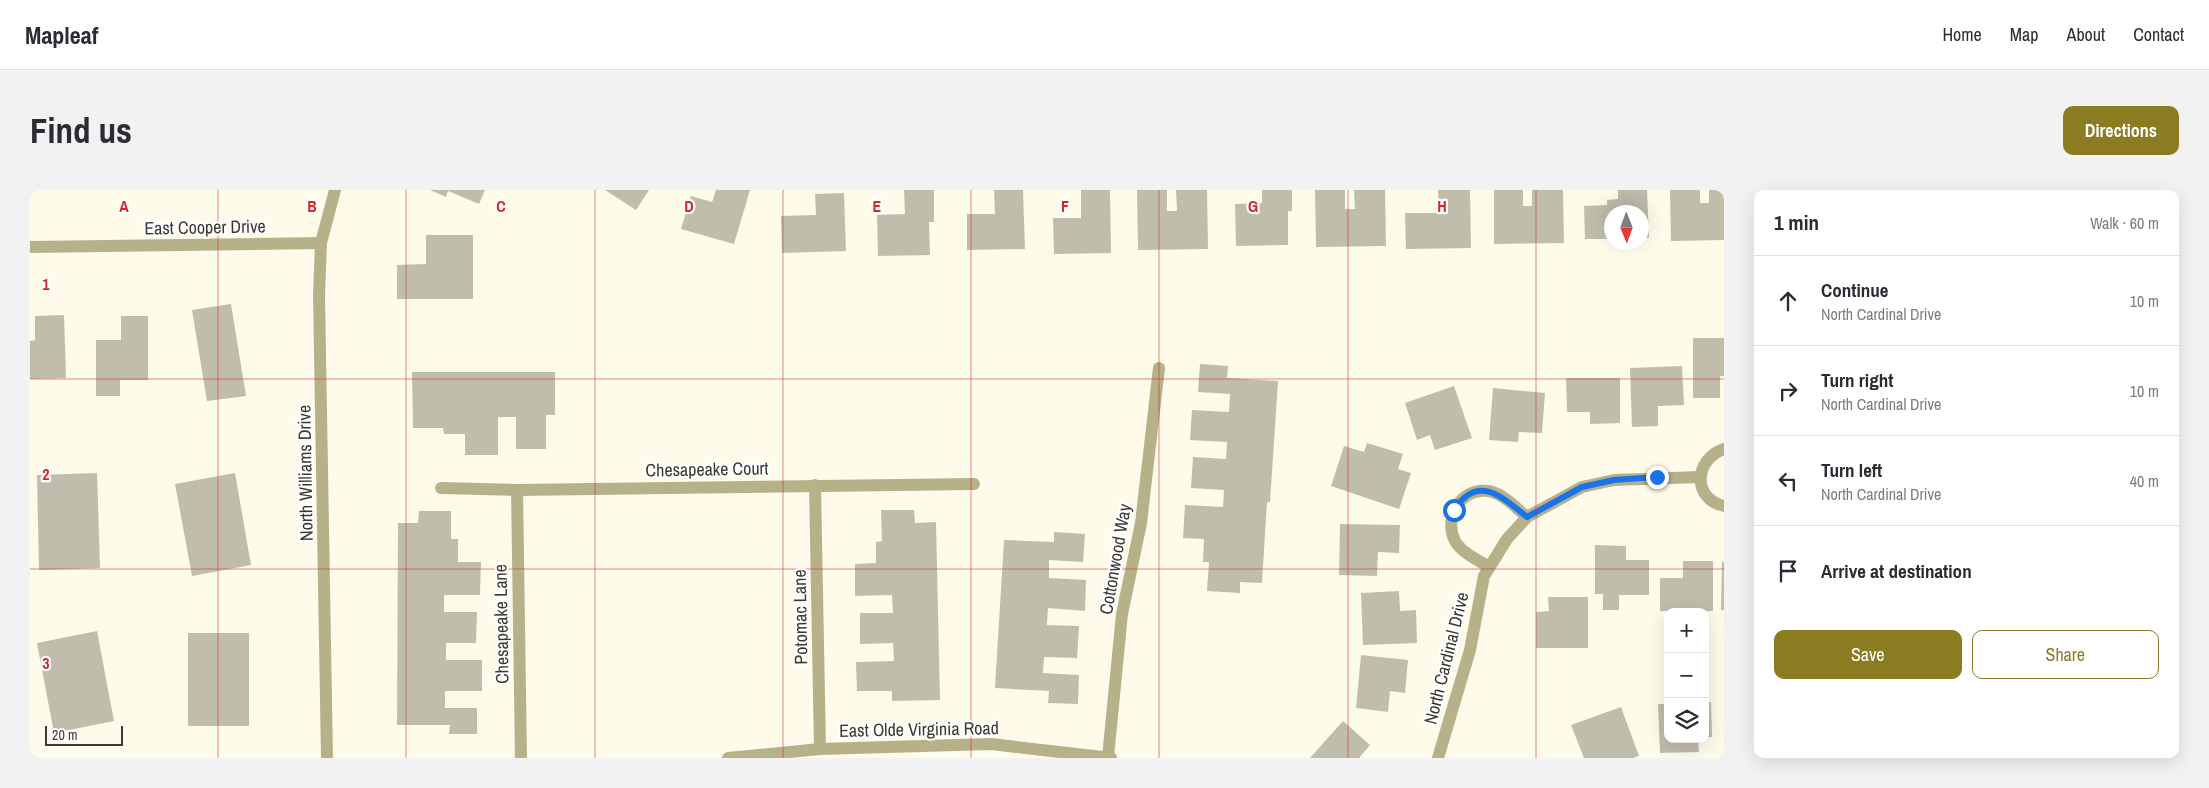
<!DOCTYPE html>
<html lang="en">
<head>
<meta charset="utf-8">
<style>
  :root { --surface:#fff; --page:#f2f2f3; --text:#2b2b33; --muted:#7c7c81; --line:#e1e1e2; --accent:#8b7c22 }
  body { margin:0; font-family:"Archivo Narrow",sans-serif; background:var(--page); color:var(--text) }
  .controls { position:absolute; right:15px; bottom:15px; display:grid; overflow:hidden; border-radius:10px; box-shadow:0 5px 20px #0002 }
  .controls button { width:45px; height:45px; display:grid; place-items:center; padding:0; border:0; border-bottom:1px solid var(--line); background:var(--surface); color:var(--text); font:25px sans-serif }
  .compass { position:absolute; left:1574px; top:15px; width:45px; height:45px; border-radius:50%; background:var(--surface); box-shadow:0 5px 20px #0002; rotate:179deg }
  .scale { position:absolute; left:15px; bottom:12px; width:78px; box-sizing:border-box; padding-left:5px; border:2px solid #3a3932; border-top:0; font-size:14px; line-height:18px; white-space:nowrap; color:#3a3932; -webkit-text-stroke:4px #fff; paint-order:stroke }
  .stop { position:absolute; width:15px; height:15px; margin:-11px; border:4px solid #1a73e8; border-radius:50%; background:#fff }
  .stop.end { background:#1a73e8; border-color:#fff; box-shadow:0 1px 5px #0008 }
  .list { margin:0; padding:0; list-style:none }
  h2 { display:flex; justify-content:space-between; align-items:center; height:65px; margin:0; padding:0 20px; font-size:21px }
  h2 small { font-size:16px; font-weight:400; color:var(--muted) }
  .list li { display:grid; grid-template-columns:32px 1fr auto; gap:15px; align-items:center; box-sizing:border-box; height:90px; padding:0 20px; border-top:1px solid var(--line) }
  .list b { display:block; font-size:19px; white-space:nowrap }
  .list p { margin:0; font-size:16px; white-space:nowrap; color:var(--muted) }
  .list em { font-size:16px; font-style:normal; color:var(--muted) }
  .actions { display:flex; gap:10px; padding:15px 20px }
  .actions a { flex:1; padding:11px 0; border:1px solid var(--accent); border-radius:10px; text-align:center; font-size:18px; color:var(--accent) }
  .actions .main { background:var(--accent); color:#fff }
  .icon { flex:none; width:28px; height:28px; fill:none; stroke:currentColor; stroke-width:2; stroke-linecap:round; stroke-linejoin:round }
  .map { position:relative; flex:none; width:1694px; height:568px; overflow:hidden; border-radius:10px }
  header { display:flex; align-items:center; gap:30px; box-sizing:border-box; height:70px; padding:0 25px; background:var(--surface); border-bottom:1px solid var(--line) }
  header strong { font-size:24px }
  nav { display:flex; gap:28px; margin-inline-start:auto; font-size:18px }
  .intro { display:flex; align-items:center; justify-content:space-between; box-sizing:border-box; height:120px; padding:0 30px }
  h1 { margin:0; font-size:35px }
  .button { padding:12px 22px; border-radius:10px; background:var(--accent); color:#fff; font-size:18px; font-weight:700 }
  main { display:flex; gap:30px; padding:0 30px }
  aside { flex:1; background:var(--surface); border-radius:10px; box-shadow:0 5px 20px #0002 }
  .map>svg:first-child { display:block }
</style>
</head>
<body>
<header>
<strong>Mapleaf</strong>
<nav><a>Home</a><a>Map</a><a>About</a><a>Contact</a></nav>
</header>
<div class="intro"><h1>Find us</h1><a class="button">Directions</a></div>
<main>
<div class="map">
<svg width="1694" height="568" viewBox="0 0 1694 568">
  <rect width="100%" height="100%" fill="#fefbeb"/>
  <g fill="#c0bdad">
    <path d="M400,0H455L449,14L418,1L416,7Z"/>
    <path d="M575,0H619L606,20Z"/>
    <path d="M686,0H720L704,54L651,39L661,6L682,12Z"/>
    <path d="M874,0H904V32H899L900,65L848,66L847,25L875,24Z"/>
    <path d="M964,0H993L995,59L937,60V24H965Z"/>
    <path d="M1051,0H1080L1081,63L1024,64L1023,28H1051Z"/>
    <path d="M1107,0H1137V21H1147L1146,0H1177L1178,59L1108,60Z"/>
    <path d="M1232,0H1262V21H1258V55L1206,56L1205,14L1232,13Z"/>
    <path d="M1285,0H1315V19H1325L1324,0H1355L1356,56L1286,57Z"/>
    <path d="M1408,0H1440L1441,58L1376,59L1375,23H1409Z"/>
    <path d="M1464,0H1493V16H1502V0H1533L1534,53L1464,54Z"/>
    <path d="M1588,0H1617L1619,48H1612V22H1582V49H1555L1554,16L1577,15V10L1588,9Z"/>
    <path d="M1640,0H1670V13H1679V0H1694V50L1641,51Z"/>
    <path d="M814,3L816,61L752,63L751,26L786,25L785,4Z"/>
    <path d="M396,45H443V109H367V75L396,74Z"/>
    <path d="M201,114L216,206L177,211L162,120Z"/>
    <path d="M34,125L36,188L0,189V151L5,150V126Z"/>
    <path d="M91,126H118V190H90V206H66V150H91Z"/>
    <path d="M1663,148H1694V186H1690V208H1663Z"/>
    <path d="M1170,174L1198,176L1197,188L1248,191L1240,312H1237L1232,393L1210,392V403L1177,401L1179,372H1173L1174,349L1153,348L1155,315L1193,317L1194,300L1161,298L1163,267L1196,269L1197,252L1160,250L1162,220L1199,222L1200,204L1168,202Z"/>
    <path d="M1652,176L1654,215L1628,216V236L1602,237L1600,178Z"/>
    <path d="M382,182H525V225H516V259H486V227H468V265H435V244H414L413,238H383Z"/>
    <path d="M1536,188H1590V233L1560,234V222H1537Z"/>
    <path d="M1424,196L1442,248L1405,260L1400,245L1387,250L1375,213Z"/>
    <path d="M1463,198L1515,203L1512,243L1489,242L1488,252L1459,250Z"/>
    <path d="M1337,253L1373,264L1368,279L1381,283L1369,319L1301,296L1314,256L1334,262Z"/>
    <path d="M67,283L70,378L9,380L7,285Z"/>
    <path d="M205,283L221,375L162,386L145,294Z"/>
    <path d="M851,320H884L885,333L906,332L910,510L862,511V501H827L826,472L864,471L863,453L830,454V423H863L862,405L825,406V374L846,373V352L852,351Z"/>
    <path d="M389,321H421V349H428V372H451L450,405H414V422H447L446,453H416V470H452V501H415V518H447V544H419L420,535H367L368,333H388Z"/>
    <path d="M1310,334L1370,335L1369,363L1348,362L1347,386L1309,385Z"/>
    <path d="M1024,342L1055,344L1053,372L1019,370V388L1056,390L1055,421L1018,418L1017,435L1049,436L1047,468L1014,467L1013,483L1049,485L1048,514L1018,513L1019,501L965,498L974,350L1024,352Z"/>
    <path d="M1565,355L1596,356V370H1619V405H1589V420H1573V404H1565Z"/>
    <path d="M1653,371H1683V421H1630V388H1653Z"/>
    <path d="M1692,372H1694V420H1691Z"/>
    <path d="M1369,401L1370,421L1386,420L1387,453L1333,455L1331,403Z"/>
    <path d="M1518,407H1558V458H1506V422L1519,421Z"/>
    <path d="M67,441L84,531L24,543L7,453Z"/>
    <rect x="158" y="443" width="61" height="93"/>
    <path d="M1331,465L1378,470L1375,503L1360,501L1358,522L1326,518Z"/>
    <path d="M1681,512L1682,547H1675V513Z"/>
    <path d="M1628,514H1638V549H1668L1669,562L1630,563Z"/>
    <path d="M1591,517L1609,566L1603,568H1554L1541,535Z"/>
    <path d="M1313,531L1340,555L1329,568H1280Z"/>
  </g>
  <g fill="none" stroke-linecap="round" stroke-linejoin="round">
    <g stroke="#b7b18a" stroke-width="12">
      <path d="M0,57L291,53"/>
      <path d="M1694,259C1664,269 1662,309 1694,316"/>
      <path d="M785,295L790,559"/>
      <path d="M411,298L487,300L944,294"/>
      <path d="M487,300L491,568"/>
      <path d="M1459,377C1448,370 1432,363 1425,351C1413,328 1431,297 1458,301C1473,303 1486,318 1497,327"/>
      <path d="M1078,567L1092,424L1111,333L1129,178"/>
      <path d="M297,568L289,105L291,53L305,0"/>
      <path d="M698,568L790,559L961,554L1081,568"/>
      <path d="M1408,568L1440,460L1454,386L1477,349L1497,327L1552,297L1584,290L1670,287"/>
    </g>
  </g>
  <g fill="none" stroke-linecap="round" stroke-linejoin="round">
    <path stroke="#1a73e8" stroke-width="6" d="M1424,320C1448,283 1472,307 1497,327L1552,297L1584,290L1627,287"/>
  </g>
  <path fill="none" stroke="#d62828" stroke-width="1" stroke-opacity="0.55" d="M188,0V568M376,0V568M565,0V568M753,0V568M941,0V568M1129,0V568M1318,0V568M1506,0V568M0,189H1694M0,379H1694"/>
  <g text-anchor="middle" dominant-baseline="central" stroke-width="4.5" stroke-linejoin="round" paint-order="stroke">
    <g font-size="18" fill="#3a3932" stroke="#fff">
      <text transform="translate(175 37) rotate(-1)">East Cooper Drive</text>
      <text transform="translate(677 279) rotate(-1)">Chesapeake Court</text>
      <text transform="translate(275 283) rotate(-91)">North Williams Drive</text>
      <text transform="translate(1085 369) rotate(-80)">Cottonwood Way</text>
      <text transform="translate(770 427) rotate(-91)">Potomac Lane</text>
      <text transform="translate(471 434) rotate(-91)">Chesapeake Lane</text>
      <text transform="translate(1416 468) rotate(-76)">North Cardinal Drive</text>
      <text transform="translate(889 539) rotate(-1)">East Olde Virginia Road</text>
    </g>
  </g>
  <g font-size="16" text-anchor="middle" font-weight="bold" fill="#d62828" stroke="#fff" stroke-width="4.5" stroke-linejoin="round" paint-order="stroke">
    <text x="94" y="22">A</text>
    <text x="282" y="22">B</text>
    <text x="471" y="22">C</text>
    <text x="659" y="22">D</text>
    <text x="847" y="22">E</text>
    <text x="1035" y="22">F</text>
    <text x="1223" y="22">G</text>
    <text x="1412" y="22">H</text>
    <text x="16" y="100">1</text>
    <text x="16" y="290">2</text>
    <text x="16" y="479">3</text>
  </g>
</svg>
<div class="controls">
<button>+</button>
<button>−</button>
<button><svg class="icon" aria-label="layers" viewBox="0 0 24 24"><path d="M12 4l9 5-9 5-9-5zM3 14l9 5 9-5"/></svg></button>
</div>
<svg class="compass" viewBox="-18 -18 36 36"><path d="M0-13l5 13h-10z" fill="#e53935"/><path d="M0 13l5-13h-10z" fill="#7c7c81"/></svg>
<div class="scale">20 m</div>
<div class="stop" style="left:1424px;top:320px"></div>
<div class="stop end" style="left:1627px;top:287px"></div>
</div>
<aside>
<h2>1 min<small>Walk · 60 m</small></h2>
<ul class="list">
<li><svg class="icon" aria-label="ahead" viewBox="0 0 24 24"><path d="M12 20V5M6 11l6-6 6 6"/></svg><div><b>Continue</b><p>North Cardinal Drive</p></div><em>10 m</em></li>
<li><svg class="icon" aria-label="right" viewBox="0 0 24 24"><path d="M7 20v-9h11M14 6l5 5-5 5"/></svg><div><b>Turn right</b><p>North Cardinal Drive</p></div><em>10 m</em></li>
<li><svg class="icon" aria-label="left" viewBox="0 0 24 24"><path d="M17 20v-9H6M10 6l-5 5 5 5"/></svg><div><b>Turn left</b><p>North Cardinal Drive</p></div><em>40 m</em></li>
<li><svg class="icon" aria-label="arrive" viewBox="0 0 24 24"><path d="M6 21V4h12l-3 4 3 4H6"/></svg><div><b>Arrive at destination</b></div></li>
</ul>
<div class="actions"><a class="main">Save</a><a>Share</a></div>
</aside>
</main>
</body>
</html>
